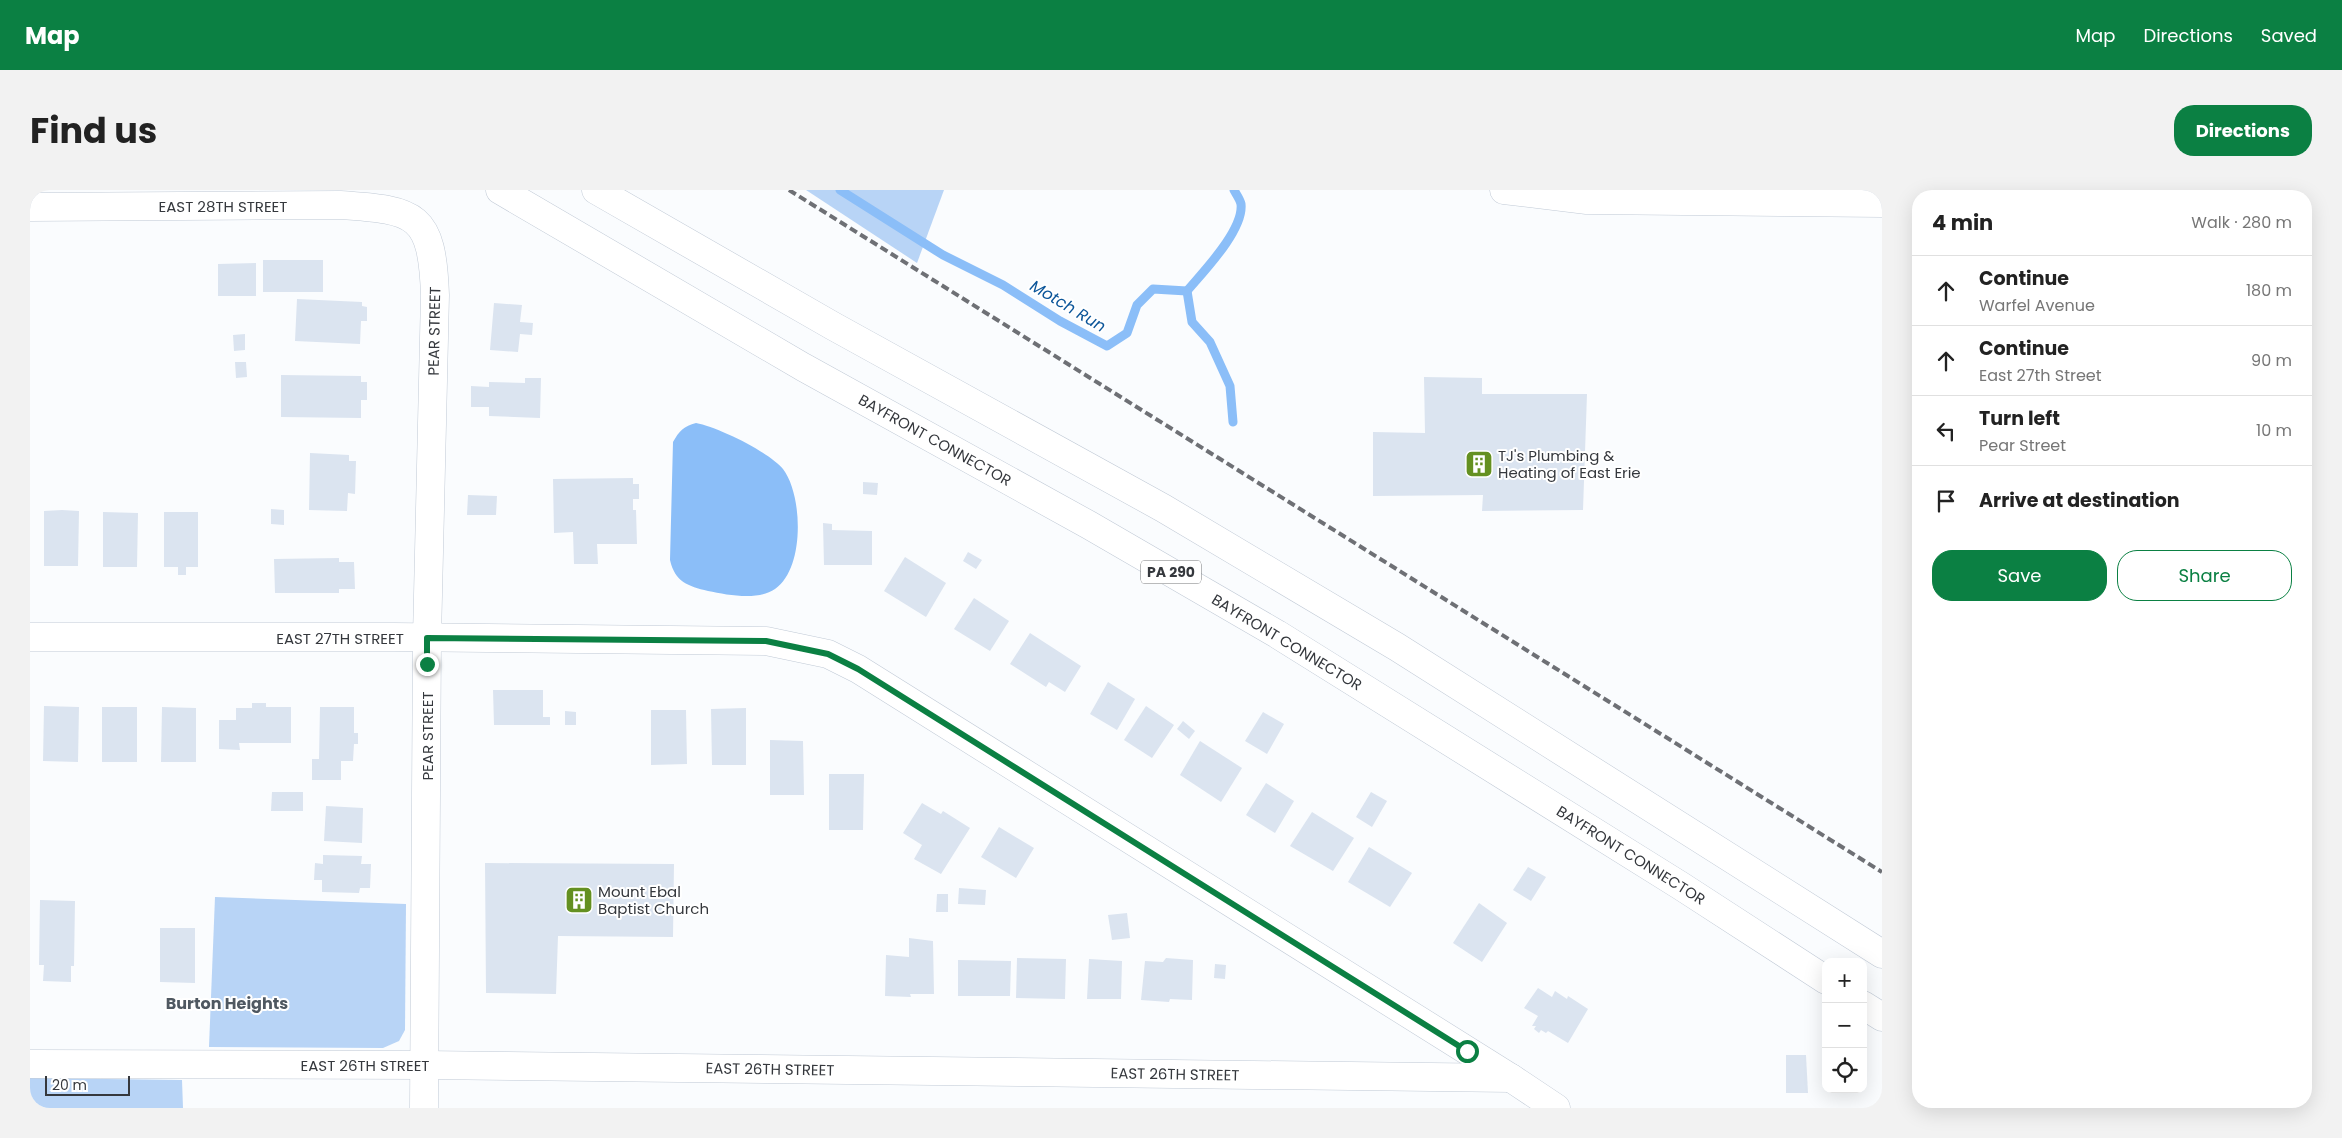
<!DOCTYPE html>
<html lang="en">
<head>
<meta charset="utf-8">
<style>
  :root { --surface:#fff; --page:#f2f2f2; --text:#222; --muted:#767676; --line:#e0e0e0; --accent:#0b8043 }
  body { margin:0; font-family:Poppins,sans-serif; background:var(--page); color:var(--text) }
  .controls { position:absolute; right:15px; bottom:15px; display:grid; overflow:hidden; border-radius:10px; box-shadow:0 5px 20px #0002 }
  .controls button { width:45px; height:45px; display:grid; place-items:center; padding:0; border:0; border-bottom:1px solid var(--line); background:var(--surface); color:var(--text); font:25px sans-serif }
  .scale { position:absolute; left:15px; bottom:12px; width:85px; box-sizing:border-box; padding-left:5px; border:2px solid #35383d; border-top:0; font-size:14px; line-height:18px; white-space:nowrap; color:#35383d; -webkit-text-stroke:4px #fff; paint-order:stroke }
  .stop { position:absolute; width:15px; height:15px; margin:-11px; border:4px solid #0b8043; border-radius:50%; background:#fff }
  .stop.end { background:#0b8043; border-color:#fff; box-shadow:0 1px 5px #0008 }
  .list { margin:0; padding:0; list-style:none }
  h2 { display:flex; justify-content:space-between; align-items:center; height:65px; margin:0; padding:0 20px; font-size:21px }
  h2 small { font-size:16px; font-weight:400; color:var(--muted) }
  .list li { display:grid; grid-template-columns:32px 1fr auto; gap:15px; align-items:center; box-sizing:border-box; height:70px; padding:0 20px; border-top:1px solid var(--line) }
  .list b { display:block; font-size:19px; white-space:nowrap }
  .list p { margin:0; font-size:16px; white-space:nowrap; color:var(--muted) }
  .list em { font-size:16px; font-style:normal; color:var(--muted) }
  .actions { display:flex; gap:10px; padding:15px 20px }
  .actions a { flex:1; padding:11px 0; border:1px solid var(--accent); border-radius:20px; text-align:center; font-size:18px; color:var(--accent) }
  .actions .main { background:var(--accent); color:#fff }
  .icon { flex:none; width:28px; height:28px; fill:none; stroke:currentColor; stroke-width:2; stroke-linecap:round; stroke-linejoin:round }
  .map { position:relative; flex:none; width:1852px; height:918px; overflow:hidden; border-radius:20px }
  header { display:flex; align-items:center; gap:30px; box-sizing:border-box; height:70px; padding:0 25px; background:var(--accent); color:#fff }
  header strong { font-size:24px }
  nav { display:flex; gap:28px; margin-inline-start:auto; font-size:18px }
  .intro { display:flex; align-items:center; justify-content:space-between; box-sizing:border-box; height:120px; padding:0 30px }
  h1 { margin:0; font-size:35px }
  .button { padding:12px 22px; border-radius:20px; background:var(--accent); color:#fff; font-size:18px; font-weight:700 }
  main { display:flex; gap:30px; padding:0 30px }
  aside { flex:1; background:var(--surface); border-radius:20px; box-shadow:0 5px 20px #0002 }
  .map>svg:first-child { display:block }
</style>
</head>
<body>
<header>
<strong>Map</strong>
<nav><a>Map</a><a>Directions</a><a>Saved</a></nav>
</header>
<div class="intro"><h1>Find us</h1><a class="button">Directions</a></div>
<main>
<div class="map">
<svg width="1852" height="918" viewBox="0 0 1852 918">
  <rect width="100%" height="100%" fill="#fafcfe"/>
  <g fill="#b8d4f6">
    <path d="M776,0H914L887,73Z"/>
    <path d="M185,707L376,714L375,840L369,851L353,858L179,857Z"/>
    <path d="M0,888L152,890L153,918H0Z"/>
  </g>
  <path fill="#8bbef8" d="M666,233C688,237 739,262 753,279C773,305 775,379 745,399C728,411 698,405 678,401C658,396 645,392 640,370L643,252C649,241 654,236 666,233Z"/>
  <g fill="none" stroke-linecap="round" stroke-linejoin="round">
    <g stroke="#8bbef8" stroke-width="9">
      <path d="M810,0L913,65L973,95L1030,131L1077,156L1097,143L1107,115L1123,99L1157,101"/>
      <path d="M1157,101L1162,132L1180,152L1200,196L1203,232"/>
      <path d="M1157,101C1173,82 1214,40 1211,14C1210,9 1206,4 1204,0"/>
    </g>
  </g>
  <g fill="#dbe4f0">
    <rect x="233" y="70" width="60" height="32"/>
    <path d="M226,73V106H188V74Z"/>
    <path d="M267,109L332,112V116L337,117V131H331L330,154L265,151Z"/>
    <path d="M464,113L492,115L490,132L503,133L502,145L490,144L488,162L460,160Z"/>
    <path d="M215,144V160L204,161L203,145Z"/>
    <path d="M205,172H216L217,187L206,188Z"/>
    <path d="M251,185L331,186V192H337V210H331V228L251,227Z"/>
    <path d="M1394,187L1452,188V204H1557L1553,320L1452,321L1453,305L1343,306V242L1395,243Z"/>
    <path d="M495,188H511L510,228L459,226V217H441V196L459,197V192L495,193Z"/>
    <path d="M280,263L319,265V271H326L325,304L318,303L317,321L279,320Z"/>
    <path d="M603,288V294H609V309H603V320H606L607,354H567L568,374H544L543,342L524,343L523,289Z"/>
    <path d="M833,292L848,293L847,305L833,304Z"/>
    <path d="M438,305L467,306L466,325H437Z"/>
    <path d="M241,319L254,320V335L241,334Z"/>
    <path d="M32,320L49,321L48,376H14V321Z"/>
    <path d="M73,322L108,323L107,377H73Z"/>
    <path d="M134,322H168V377H156V385H148V377H134Z"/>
    <path d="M793,333L802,334V340L842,341V375H794Z"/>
    <path d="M938,362L952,370L946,379L933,371Z"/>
    <path d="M875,367L916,393L896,427L854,401Z"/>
    <path d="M309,368V372H324L325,399H309V403H245L244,369Z"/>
    <path d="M944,408L979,431L960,461L924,439Z"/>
    <path d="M1000,443L1051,476L1035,502L1019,492L1016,497L980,474Z"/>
    <path d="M1078,492L1105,509L1087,540L1060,524Z"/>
    <path d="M463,500H513V527H520V535H464Z"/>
    <path d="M222,513H236V517H261V553H209L210,560L189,559V530H206V518H222Z"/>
    <path d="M14,516L49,517L48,572L13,571Z"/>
    <path d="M1116,516L1144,535L1122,568L1094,550Z"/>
    <rect x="72" y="517" width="35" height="55"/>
    <path d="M132,517L166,518V572H131Z"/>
    <path d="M290,517H324V543H328V554H324L323,571H311V590H282V569H289Z"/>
    <path d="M716,518V575H682L681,519Z"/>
    <path d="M621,520H656L657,574L621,575Z"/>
    <path d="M535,521L546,522V535H535Z"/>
    <path d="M1233,522L1254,534L1237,564L1215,551Z"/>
    <path d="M1153,531L1165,541L1159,549L1147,539Z"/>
    <path d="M740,550L773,551L774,605H740Z"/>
    <path d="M1170,551L1212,578L1191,612L1150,585Z"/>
    <path d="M799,584H834L833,640H799Z"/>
    <path d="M1236,593L1264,611L1245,643L1216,625Z"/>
    <path d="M242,602H273V621H241Z"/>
    <path d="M1341,602L1357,611L1342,637L1326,627Z"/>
    <path d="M892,613L911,624L913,621L940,638L911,684L884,669L892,655L873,643Z"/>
    <path d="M296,616L333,618L332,653L294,651Z"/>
    <path d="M1282,622L1324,648L1303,681L1260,656Z"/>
    <path d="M969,637L1004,658L986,688L951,667Z"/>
    <path d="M1339,657L1382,683L1360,717L1318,692Z"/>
    <path d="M293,665L332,666L331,674H341L340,698H330L329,703L292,702V690H284L285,673L293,674Z"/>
    <path d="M455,673L644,674L643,747L528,746L526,804L456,803Z"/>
    <path d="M1498,677L1516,687L1501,711L1483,700Z"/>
    <path d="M929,698L956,700L955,715L928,714Z"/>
    <path d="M907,704H918V722H906Z"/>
    <path d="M10,710L45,711L44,776H41V792L13,791L14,775H9Z"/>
    <path d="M1449,713L1477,733L1452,772L1423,753Z"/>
    <path d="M1097,723L1100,748L1082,750L1078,725Z"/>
    <path d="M130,738H165V793L130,792Z"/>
    <path d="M879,748L903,751L904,804H880L881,807L855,806L856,765L879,767Z"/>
    <path d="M987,768L1036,769L1035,809L986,808Z"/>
    <path d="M1136,768L1163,770L1162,810L1140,809L1139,812L1111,810L1115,771L1133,772Z"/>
    <path d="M1059,769L1092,771L1091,809H1057Z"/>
    <path d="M928,770L981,771L980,806H928Z"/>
    <path d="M1185,774L1196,775L1195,789L1184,788Z"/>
    <path d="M1508,798L1522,807L1525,801L1537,809L1538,806L1558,819L1538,853L1518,841L1516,843L1511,840L1509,843L1504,839L1506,836H1502L1508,826L1494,818Z"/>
    <path d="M1756,865H1776L1778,903H1756Z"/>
  </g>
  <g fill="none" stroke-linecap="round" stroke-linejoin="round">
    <defs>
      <g id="minor">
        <path d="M1474,0L1557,10L1852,13"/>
        <path d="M0,17L310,15C387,20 402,24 405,105L397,448L394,918"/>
        <path d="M0,447H364L736,451L798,464L828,479L1481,888L1526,918"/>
        <path d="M0,874L394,875L1481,888"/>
      </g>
      <g id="highway">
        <path d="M470,0L773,177L1059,335L1247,444L1651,696L1796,790"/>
        <path d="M566,0L803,136L1133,318L1367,457L1852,764"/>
        <path d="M1833,815L1852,827"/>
      </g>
    </defs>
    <use href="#minor" stroke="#c1cad6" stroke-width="29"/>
    <use href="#highway" stroke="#c1cad6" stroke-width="29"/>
    <use href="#minor" stroke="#fff" stroke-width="28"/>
    <use href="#highway" stroke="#fff" stroke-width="28"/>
    <path stroke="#6e7075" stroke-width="4" stroke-dasharray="8 4" stroke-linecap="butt" d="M759,0L1852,682"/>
  </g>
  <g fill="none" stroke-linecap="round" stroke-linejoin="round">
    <path stroke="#0b8043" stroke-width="6" d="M397,474V448L736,451L798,464L828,479L1437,861"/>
  </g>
  <defs>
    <symbol id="building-square" viewBox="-11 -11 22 22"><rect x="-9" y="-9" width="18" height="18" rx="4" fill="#649021" stroke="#fff"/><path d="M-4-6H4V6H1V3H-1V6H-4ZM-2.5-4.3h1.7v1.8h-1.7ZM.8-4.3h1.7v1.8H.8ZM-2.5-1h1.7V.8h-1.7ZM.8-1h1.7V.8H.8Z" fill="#fff"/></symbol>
  </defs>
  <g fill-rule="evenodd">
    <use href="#building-square" x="1433" y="258" width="32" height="32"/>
    <use href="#building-square" x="533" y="694" width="32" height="32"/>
  </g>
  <g text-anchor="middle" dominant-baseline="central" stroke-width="4" stroke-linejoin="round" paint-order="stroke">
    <rect fill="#fff" stroke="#727477" stroke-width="1" x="1111" y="370.5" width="60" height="23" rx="4"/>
    <g font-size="14" font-weight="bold" fill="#35383d">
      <text x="1141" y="382">PA 290</text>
    </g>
    <g font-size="15" fill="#35383d" stroke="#fff">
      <text x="193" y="16">EAST 28TH STREET</text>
      <text transform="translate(404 141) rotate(-89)">PEAR STREET</text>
      <text transform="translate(905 250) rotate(29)">BAYFRONT CONNECTOR</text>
      <text x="310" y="448">EAST 27TH STREET</text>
      <text transform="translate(1257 452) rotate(31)">BAYFRONT CONNECTOR</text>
      <text transform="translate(397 546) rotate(-90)">PEAR STREET</text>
      <text transform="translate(1601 665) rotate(32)">BAYFRONT CONNECTOR</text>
      <text x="335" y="875">EAST 26TH STREET</text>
      <text transform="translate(740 879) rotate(1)">EAST 26TH STREET</text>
      <text transform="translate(1145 884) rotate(1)">EAST 26TH STREET</text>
    </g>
    <g font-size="15" fill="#35383d" stroke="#fff" text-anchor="start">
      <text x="1468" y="265">TJ's Plumbing &amp;<tspan x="1468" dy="17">Heating of East Erie</tspan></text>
      <text x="568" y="701">Mount Ebal<tspan x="568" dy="17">Baptist Church</tspan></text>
    </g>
    <g font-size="16" font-style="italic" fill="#0b5599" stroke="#fff">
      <text transform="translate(1038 116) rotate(31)">Motch Run</text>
    </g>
    <g font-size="16" font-weight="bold" fill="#4f5861" stroke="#fff">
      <text x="197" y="813">Burton Heights</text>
    </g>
  </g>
</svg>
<div class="controls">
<button>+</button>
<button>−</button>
<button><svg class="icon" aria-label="locate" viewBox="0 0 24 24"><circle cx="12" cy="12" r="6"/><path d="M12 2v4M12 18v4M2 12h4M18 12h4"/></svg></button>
</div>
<div class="scale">20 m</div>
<div class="stop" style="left:1437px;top:861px"></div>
<div class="stop end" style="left:397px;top:474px"></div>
</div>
<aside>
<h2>4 min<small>Walk · 280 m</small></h2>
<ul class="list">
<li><svg class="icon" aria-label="ahead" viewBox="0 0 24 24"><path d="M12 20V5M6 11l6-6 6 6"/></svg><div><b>Continue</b><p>Warfel Avenue</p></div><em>180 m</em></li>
<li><svg class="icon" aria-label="ahead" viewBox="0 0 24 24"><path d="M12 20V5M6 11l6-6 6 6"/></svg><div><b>Continue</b><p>East 27th Street</p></div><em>90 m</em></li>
<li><svg class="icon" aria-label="left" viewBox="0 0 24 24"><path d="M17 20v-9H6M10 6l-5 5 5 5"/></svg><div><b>Turn left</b><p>Pear Street</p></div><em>10 m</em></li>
<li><svg class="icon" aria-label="arrive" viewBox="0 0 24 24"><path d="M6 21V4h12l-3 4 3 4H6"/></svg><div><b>Arrive at destination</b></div></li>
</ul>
<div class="actions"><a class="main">Save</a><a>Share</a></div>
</aside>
</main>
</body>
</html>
